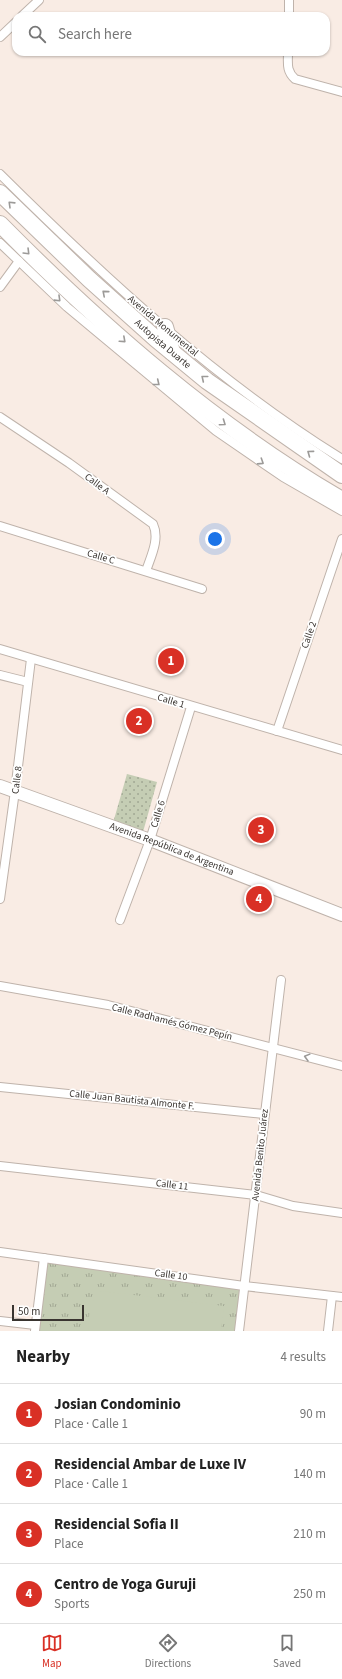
<!DOCTYPE html>
<html lang="en">
<head>
<meta charset="utf-8">
<style>
  :root { --surface:#fff; --page:#f6f6f6; --text:#222; --muted:#767676; --line:#e0e0e0; --accent:#d93025 }
  body { margin:0; font-family:"Source Sans 3",sans-serif; background:var(--page); color:var(--text) }
  .scale { position:absolute; left:12px; bottom:10px; width:72px; box-sizing:border-box; padding-left:4px; border:2px solid #393430; border-top:0; font-size:11px; line-height:14px; white-space:nowrap; color:#393430; -webkit-text-stroke:3px #fff; paint-order:stroke }
  .you { position:absolute; left:215px; top:539px; width:14px; height:14px; margin:-10px; border:3px solid #fff; border-radius:50%; background:#1a73e8; box-shadow:0 0 0 6px #1a73e833 }
  .badge { display:grid; place-items:center; width:26px; height:26px; border-radius:50%; background:var(--accent); color:#fff; font-size:13px; font-weight:700 }
  .pin { position:absolute; translate:-50% -50%; border:2px solid #fff; box-shadow:0 1px 4px #0006 }
  .list { margin:0; padding:0; list-style:none }
  h2 { display:flex; justify-content:space-between; align-items:center; height:52px; margin:0; padding:0 16px; font-size:17px }
  h2 small { font-size:13px; font-weight:400; color:var(--muted) }
  .list li { display:grid; grid-template-columns:26px 1fr auto; gap:12px; align-items:center; box-sizing:border-box; height:60px; padding:0 16px; border-top:1px solid var(--line) }
  .list b { display:block; font-size:15px; white-space:nowrap }
  .list p { margin:0; font-size:13px; white-space:nowrap; color:var(--muted) }
  .list em { font-size:13px; font-style:normal; color:var(--muted) }
  .icon { flex:none; width:22px; height:22px; fill:none; stroke:currentColor; stroke-width:2; stroke-linecap:round; stroke-linejoin:round }
  .map { position:relative; flex:none; width:342px; height:1331px; overflow:hidden }
  .search { position:absolute; background:var(--surface); box-shadow:0 1px 3px #0004; left:12px; right:12px; top:12px; height:44px; display:flex; align-items:center; gap:10px; box-sizing:border-box; padding:0 14px; border-radius:12px; color:var(--muted); font-size:15px }
  .sheet { height:292px; background:var(--surface) }
  nav { display:flex; justify-content:space-around; align-items:center; box-sizing:border-box; height:56px; border-top:1px solid var(--line); background:var(--surface); font-size:11px; color:var(--muted) }
  nav a { display:grid; justify-items:center; gap:2px }
  nav .on { color:var(--accent) }
  .map>svg:first-child { display:block }
</style>
</head>
<body>
<div class="map">
<svg width="342" height="1331" viewBox="0 0 342 1331">
  <defs>
    <pattern id="grass-dots" width="8" height="8" patternUnits="userSpaceOnUse"><rect width="8" height="8" fill="#c5cdb4"/><path d="M2 2h.1M6 6h.1" fill="none" stroke="#a1a793" stroke-width="1.8" stroke-linecap="round"/></pattern>
    <pattern id="park-tufts" width="24" height="20" patternUnits="userSpaceOnUse"><rect width="24" height="20" fill="#c5cdb4"/><path d="M3 7l-1-3M5 7V3M7 7l1-3M15 17l-1-3M17 17v-4M19 17l1-3" fill="none" stroke="#a1a793"/></pattern>
  </defs>
  <rect width="100%" height="100%" fill="#f9ece4"/>
  <path fill="url(#grass-dots)" d="M127,774L157,782L143,832L113,823Z"/>
  <path fill="url(#park-tufts)" d="M44,1258L244,1286L239,1331H34Z"/>
  <path fill="#c5cdb4" d="M101,1291L224,1306L221,1331H88L90,1305Z"/>
  <g fill="none" stroke-linecap="round" stroke-linejoin="round">
    <defs>
      <g id="minor">
        <path d="M22,16L39,0"/>
        <path d="M289,16V0"/>
        <path d="M0,37L16,22"/>
        <path d="M288,52C288,63 286,71 295,79L342,92"/>
        <path d="M0,174C106,279 215,380 342,459"/>
        <path d="M0,243L67,307L216,431L283,477L342,511"/>
        <path d="M0,287L19,261"/>
        <path d="M0,417L69,463L153,524C160,539 151,556 146,571"/>
        <path d="M0,526L202,589"/>
        <path d="M0,649L342,750"/>
        <path d="M0,675L28,682"/>
        <path d="M277,731L342,539"/>
        <path d="M0,899L15,791L31,659"/>
        <path d="M120,920L150,840L191,707"/>
        <path d="M0,986L108,1005L342,1066"/>
        <path d="M0,1087L264,1114"/>
        <path d="M0,1166L256,1195L293,1206L342,1213"/>
        <path d="M0,1252L244,1286L342,1297"/>
        <path d="M0,1321L35,1325"/>
        <path d="M35,1331L44,1258"/>
        <path d="M239,1331L281,980"/>
        <path d="M328,1331L332,1296"/>
      </g>
      <g id="secondary">
        <path id="s1" d="M0,786L150,840L342,915"/>
      </g>
      <g id="motorway">
        <path id="s2" d="M0,193L89,279L156,339L207,381L342,475"/>
        <path d="M0,224C103,328 215,426 342,500"/>
        <path d="M165,327L172,352"/>
      </g>
    </defs>
    <use href="#minor" stroke="#bfb3ab" stroke-width="10"/>
    <use href="#secondary" stroke="#bfb3ab" stroke-width="14"/>
    <use href="#motorway" stroke="#bfb3ab" stroke-width="18"/>
    <use href="#minor" stroke="#fff" stroke-width="8"/>
    <use href="#secondary" stroke="#fff" stroke-width="12"/>
    <use href="#motorway" stroke="#fff" stroke-width="16"/>
  </g>
  <defs><path id="oneway-chevron" d="M-2-3.5L2.5 0L-2 3.5" fill="none" stroke-width="1.6" stroke-linecap="round" stroke-linejoin="round"/></defs>
  <g stroke="#9c9a98">
    <use href="#oneway-chevron" transform="translate(11 204) rotate(-136)"/>
    <use href="#oneway-chevron" transform="translate(27 252) rotate(45)"/>
    <use href="#oneway-chevron" transform="translate(105 293) rotate(-139)"/>
    <use href="#oneway-chevron" transform="translate(58 299) rotate(44)"/>
    <use href="#oneway-chevron" transform="translate(123 340) rotate(42)"/>
    <use href="#oneway-chevron" transform="translate(204 378) rotate(-141)"/>
    <use href="#oneway-chevron" transform="translate(157 383) rotate(39)"/>
    <use href="#oneway-chevron" transform="translate(223 423) rotate(35)"/>
    <use href="#oneway-chevron" transform="translate(310 453) rotate(-144)"/>
    <use href="#oneway-chevron" transform="translate(261 462) rotate(33)"/>
    <use href="#oneway-chevron" transform="translate(307 1057) rotate(-165)"/>
  </g>
  <g text-anchor="middle" dominant-baseline="central" stroke-width="3.5" stroke-linejoin="round" paint-order="stroke">
    <g font-size="10" fill="#393430" stroke="#fff">
      <text transform="translate(163 326) rotate(40)">Avenida Monumental</text>
      <text stroke="none"><textPath href="#s2" startOffset="222">Autopista Duarte</textPath></text>
      <text transform="translate(97 484) rotate(37)">Calle A</text>
      <text transform="translate(101 557) rotate(17)">Calle C</text>
      <text transform="translate(309 635) rotate(-71)">Calle 2</text>
      <text transform="translate(171 701) rotate(17)">Calle 1</text>
      <text transform="translate(17 780) rotate(-83)">Calle 8</text>
      <text transform="translate(158 814) rotate(-73)">Calle 6</text>
      <text stroke="none"><textPath href="#s1" startOffset="183">Avenida República de Argentina</textPath></text>
      <text transform="translate(172 1022) rotate(14)">Calle Radhamés Gómez Pepín</text>
      <text transform="translate(132 1100) rotate(6)">Calle Juan Bautista Almonte F.</text>
      <text transform="translate(260 1155) rotate(-84)">Avenida Benito Juárez</text>
      <text transform="translate(172 1185) rotate(7)">Calle 11</text>
      <text transform="translate(171 1275) rotate(8)">Calle 10</text>
    </g>
  </g>
</svg>
<div class="scale">50 m</div>
<div class="you"></div>
<div class="pin badge" style="left:171px;top:661px">1</div>
<div class="pin badge" style="left:139px;top:721px">2</div>
<div class="pin badge" style="left:261px;top:830px">3</div>
<div class="pin badge" style="left:259px;top:899px">4</div>
<div class="search"><svg class="icon" aria-label="search" viewBox="0 0 24 24"><circle cx="10" cy="10" r="6"/><path d="M15 15l6 6"/></svg>Search here</div>
</div>
<section class="sheet">
<h2>Nearby<small>4 results</small></h2>
<ul class="list">
<li><span class="badge">1</span><div><b>Josian Condominio</b><p>Place · Calle 1</p></div><em>90 m</em></li>
<li><span class="badge">2</span><div><b>Residencial Ambar de Luxe IV</b><p>Place · Calle 1</p></div><em>140 m</em></li>
<li><span class="badge">3</span><div><b>Residencial Sofia II</b><p>Place</p></div><em>210 m</em></li>
<li><span class="badge">4</span><div><b>Centro de Yoga Guruji</b><p>Sports</p></div><em>250 m</em></li>
</ul>
</section>
<nav>
<a class="on"><svg class="icon" aria-label="map" viewBox="0 0 24 24"><path d="M3 6l6-2 6 2 6-2v14l-6 2-6-2-6 2zM9 4v14M15 6v14"/></svg>Map</a>
<a><svg class="icon" aria-label="directions" viewBox="0 0 24 24"><path d="M12 3l9 9-9 9-9-9zM9 14v-3h6M13 9l2 2-2 2"/></svg>Directions</a>
<a><svg class="icon" aria-label="saved" viewBox="0 0 24 24"><path d="M7 4h10v16l-5-4-5 4z"/></svg>Saved</a>
</nav>
</body>
</html>
